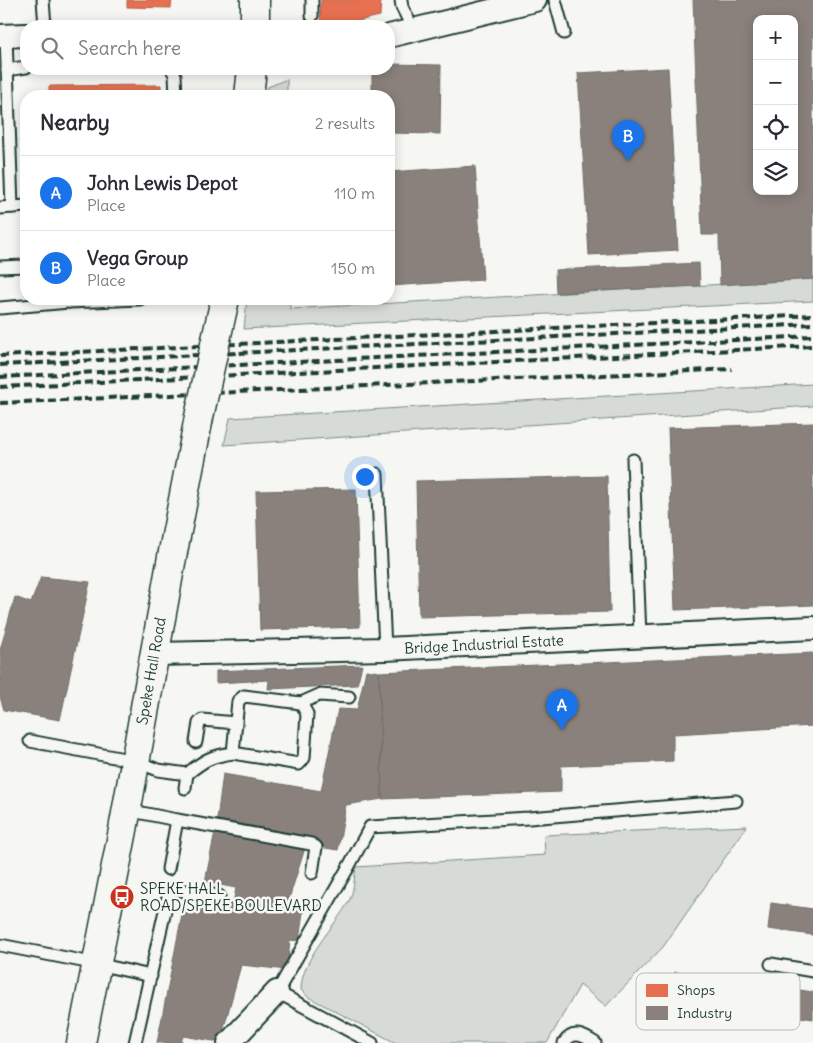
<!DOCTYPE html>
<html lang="en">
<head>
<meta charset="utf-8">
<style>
  :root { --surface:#fff; --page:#f2f2f3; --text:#2b2b33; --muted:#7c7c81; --line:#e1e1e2; --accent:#1a73e8 }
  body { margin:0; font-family:Delius,sans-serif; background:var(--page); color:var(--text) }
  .controls { position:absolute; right:15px; top:15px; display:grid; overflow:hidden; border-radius:10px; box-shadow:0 2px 12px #0003 }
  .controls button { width:45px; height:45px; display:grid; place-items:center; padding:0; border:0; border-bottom:1px solid var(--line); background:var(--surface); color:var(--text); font:25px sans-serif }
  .you { position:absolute; left:364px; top:476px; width:18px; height:18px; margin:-12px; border:4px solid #fff; border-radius:50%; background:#1a73e8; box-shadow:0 0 0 8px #1a73e833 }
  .badge { display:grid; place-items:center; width:32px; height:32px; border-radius:50%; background:var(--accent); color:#fff; font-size:16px; font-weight:700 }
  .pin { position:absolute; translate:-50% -41px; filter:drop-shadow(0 1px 2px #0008) }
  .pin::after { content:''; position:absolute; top:26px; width:18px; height:15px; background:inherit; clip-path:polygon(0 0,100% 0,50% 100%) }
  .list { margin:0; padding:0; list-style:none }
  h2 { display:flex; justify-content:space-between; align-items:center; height:65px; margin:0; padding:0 20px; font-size:21px }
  h2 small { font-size:16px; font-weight:400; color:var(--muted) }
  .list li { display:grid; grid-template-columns:32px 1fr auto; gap:15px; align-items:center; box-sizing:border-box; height:75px; padding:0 20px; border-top:1px solid var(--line) }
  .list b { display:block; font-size:19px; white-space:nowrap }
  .list p { margin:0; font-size:16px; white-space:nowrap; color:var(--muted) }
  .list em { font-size:16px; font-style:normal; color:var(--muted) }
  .icon { flex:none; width:28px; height:28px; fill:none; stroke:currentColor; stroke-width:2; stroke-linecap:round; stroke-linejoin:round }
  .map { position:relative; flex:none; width:813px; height:1043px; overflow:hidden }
  .search { position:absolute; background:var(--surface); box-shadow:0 2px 12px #0003; left:20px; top:20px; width:375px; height:55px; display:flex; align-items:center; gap:12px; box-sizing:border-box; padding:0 18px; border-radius:20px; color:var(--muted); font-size:19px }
  .panel { position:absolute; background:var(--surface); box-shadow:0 2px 12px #0003; left:20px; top:90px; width:375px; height:215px; border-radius:20px }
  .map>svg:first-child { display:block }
</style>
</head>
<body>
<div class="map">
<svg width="813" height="1043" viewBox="0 0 813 1043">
  <rect width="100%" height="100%" fill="#f6f6f2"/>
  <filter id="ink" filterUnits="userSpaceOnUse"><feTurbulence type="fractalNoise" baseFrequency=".02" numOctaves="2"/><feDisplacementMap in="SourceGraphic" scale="10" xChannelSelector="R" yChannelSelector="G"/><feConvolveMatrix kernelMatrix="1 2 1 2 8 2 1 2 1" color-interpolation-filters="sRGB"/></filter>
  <g filter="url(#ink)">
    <g fill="#d6dbd6" stroke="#7a8c85">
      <path d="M287,79V96H267L268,87Z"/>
      <path d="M813,279V301L244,329L247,299H290V309Z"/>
      <path d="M813,384V406L224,445L230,418Z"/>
      <path d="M747,826L663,947L606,1006L580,985L547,1043H396L308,997L301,990C301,959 334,928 349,901C354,892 354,878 356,867L545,855L544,835Z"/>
    </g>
    <g fill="#e76f51" stroke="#ab6048">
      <path d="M127,0H172L171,8L127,7Z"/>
      <path d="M321,0H381L380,16L336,26H320Z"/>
      <path d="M161,85V96H49V86Z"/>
    </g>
    <g fill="#8a817c" stroke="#6a6d66" fill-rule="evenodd">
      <path d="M693,0H813V279L720,285L719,235H702ZM757,19H794V191H757Z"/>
      <path d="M389,64L441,65L440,134L389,133V96H372V69H389Z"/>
      <path d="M668,68L678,250L589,255L578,73Z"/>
      <path d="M475,166L483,280L389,286V172Z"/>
      <path d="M699,263L700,286L556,293L555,270Z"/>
      <path d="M813,423V605L675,610L668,428Z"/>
      <path d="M607,476L610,612L419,617L416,481Z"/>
      <path d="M356,489L360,627L260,630L256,491Z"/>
      <path d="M41,577L90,582L60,720L4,710L0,697V650L15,597L31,603Z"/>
      <path d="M813,653V726L673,734V761L561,766V792L382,799L379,672Z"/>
      <path d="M362,665L357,685L268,689L269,680L216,683V671Z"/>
      <path d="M366,670L379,672L382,799L346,805L338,850L306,845L286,908L303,912L299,941L290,940L287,970L241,965L220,1042L183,1036L181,1043H157L186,894L233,904L236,888L205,882L216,827L223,774L321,791L338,709L357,710Z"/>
      <path d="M771,903L813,909V935L768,929Z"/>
      <path d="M675,972L776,988L772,1012L672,996Z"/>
      <path d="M786,988L813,992V1019L782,1014Z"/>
    </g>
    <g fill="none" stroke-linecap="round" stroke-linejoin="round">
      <defs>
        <g id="lane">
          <path d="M43,0L45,26"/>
          <path d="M312,0V16"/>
          <path d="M401,0L402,7L413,29"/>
          <path d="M555,0L564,33"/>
          <path d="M6,36L12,207"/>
          <path d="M172,69L175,75L176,96"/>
          <path d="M7,70L26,67"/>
          <path d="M0,208L26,206"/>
          <path d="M0,267L26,266"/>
          <path d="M69,302L140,299"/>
          <path d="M0,308L69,302V299"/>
          <path d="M633,460L640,636"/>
          <path d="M377,474L385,649"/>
          <path d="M301,703L319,695L349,697"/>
          <path d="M30,741L135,761L158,770L187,774C204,760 211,756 233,753L238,701L244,696L301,703L307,714L304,758L299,764L233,753"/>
          <path d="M196,742L199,723L202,720L236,723"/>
          <path d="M185,788L187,774"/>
          <path d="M127,810L177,820L168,869"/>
          <path d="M177,820L311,844L316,847L312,873"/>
          <path d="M0,945L97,964L151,976"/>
          <path d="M771,964L813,971"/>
          <path d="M135,1043L169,893L178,890L219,896"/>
          <path d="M372,1043L277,992L349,866L370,827L529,818L736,801"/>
          <path d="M564,1043C573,1029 584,1036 595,1043"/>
        </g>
        <g id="street">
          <path d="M0,36L26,35"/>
          <path d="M389,36L535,0"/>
          <path d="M154,654L385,649L813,628"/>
          <path d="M229,1043L277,992"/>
        </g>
        <g id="highway">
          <path d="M255,26V0"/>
          <path d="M249,96L252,69"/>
          <path d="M81,1043L123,830L172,557"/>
        </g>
      </defs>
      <use href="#lane" stroke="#1f3d34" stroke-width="15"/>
      <use href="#street" stroke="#1f3d34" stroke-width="26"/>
      <use href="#highway" stroke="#1f3d34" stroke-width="31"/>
      <use href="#lane" stroke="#f6f6f2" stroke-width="11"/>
      <use href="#street" stroke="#f6f6f2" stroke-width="22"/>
      <use href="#highway" stroke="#f6f6f2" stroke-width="28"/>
      <g stroke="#1f3d34" stroke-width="4" stroke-dasharray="8 4" stroke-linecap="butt">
        <path d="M0,356L813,315"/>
        <path d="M0,365L813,324"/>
        <path d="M0,377L813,336"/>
        <path d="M0,387L813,346"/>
        <path d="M0,403L732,369"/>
      </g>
      <defs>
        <path id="highway-bridge" d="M172,557L199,417L225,299"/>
      </defs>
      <use href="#highway-bridge" stroke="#1f3d34" stroke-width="31" stroke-linecap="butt"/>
      <use href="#highway-bridge" stroke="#f6f6f2" stroke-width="28"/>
    </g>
  </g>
  <defs>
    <symbol id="bus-disc" viewBox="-11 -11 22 22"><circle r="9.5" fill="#c8321e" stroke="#f6f6f2"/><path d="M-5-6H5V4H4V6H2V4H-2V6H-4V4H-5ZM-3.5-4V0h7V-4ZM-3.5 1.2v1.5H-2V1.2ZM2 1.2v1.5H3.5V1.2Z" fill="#fff"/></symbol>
  </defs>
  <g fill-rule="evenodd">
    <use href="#bus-disc" x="108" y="883" width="28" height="28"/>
  </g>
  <g text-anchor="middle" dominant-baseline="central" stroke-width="5" stroke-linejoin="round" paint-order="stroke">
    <g font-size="15" fill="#1f3d34" stroke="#f6f6f2">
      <text transform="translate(484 644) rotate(-3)">Bridge Industrial Estate</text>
      <text transform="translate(151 671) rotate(-80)">Speke Hall Road</text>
    </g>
    <g font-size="15" fill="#1f3d34" stroke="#f6f6f2" text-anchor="start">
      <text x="140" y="888">SPEKE HALL<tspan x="140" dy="17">ROAD/SPEKE BOULEVARD</tspan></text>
    </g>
  </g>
  <rect x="636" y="973" width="164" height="57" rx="8" fill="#f6f6f2" stroke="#b6beb9" stroke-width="1"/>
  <rect x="646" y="984" width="22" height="13" fill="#e76f51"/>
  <rect x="646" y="1006" width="22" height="14" fill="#8a817c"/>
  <g font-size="14" fill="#1f3d34">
    <text x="677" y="995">Shops</text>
    <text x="677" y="1018">Industry</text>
  </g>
</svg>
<div class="controls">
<button>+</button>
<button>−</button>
<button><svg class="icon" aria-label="locate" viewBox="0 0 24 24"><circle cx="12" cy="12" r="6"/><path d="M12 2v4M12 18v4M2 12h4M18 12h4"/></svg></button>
<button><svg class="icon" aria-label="layers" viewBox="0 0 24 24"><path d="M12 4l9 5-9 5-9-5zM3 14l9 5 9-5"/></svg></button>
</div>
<div class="you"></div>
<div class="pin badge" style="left:562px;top:730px">A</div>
<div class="pin badge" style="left:628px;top:161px">B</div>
<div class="search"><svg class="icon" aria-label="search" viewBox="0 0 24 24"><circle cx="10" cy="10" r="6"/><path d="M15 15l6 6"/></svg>Search here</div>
<section class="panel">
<h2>Nearby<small>2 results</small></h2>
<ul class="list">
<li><span class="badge">A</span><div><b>John Lewis Depot</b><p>Place</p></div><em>110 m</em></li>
<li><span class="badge">B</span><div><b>Vega Group</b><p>Place</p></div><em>150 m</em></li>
</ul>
</section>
</div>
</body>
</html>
